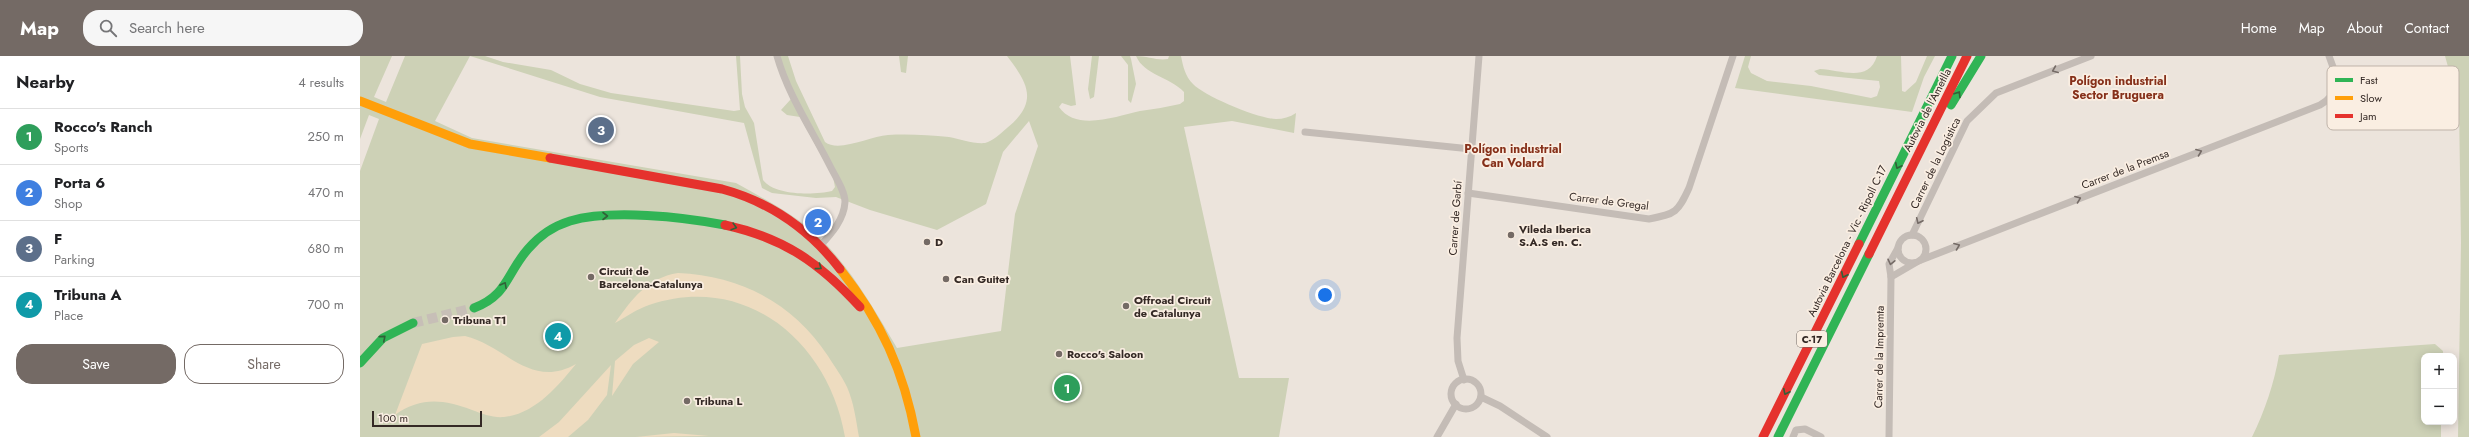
<!DOCTYPE html>
<html lang="en">
<head>
<meta charset="utf-8">
<style>
  :root { --surface:#fff; --page:#f6f6f6; --text:#202124; --muted:#757577; --line:#e0e0e0; --accent:#746a65 }
  body { margin:0; font-family:Jost,sans-serif; background:var(--page); color:var(--text) }
  .controls { position:absolute; right:12px; bottom:12px; display:grid; overflow:hidden; border-radius:8px; box-shadow:0 2px 10px #0003 }
  .controls button { width:36px; height:36px; display:grid; place-items:center; padding:0; border:0; border-bottom:1px solid var(--line); background:var(--surface); color:var(--text); font:20px sans-serif }
  .scale { position:absolute; left:12px; bottom:10px; width:110px; box-sizing:border-box; padding-left:4px; border:2px solid #342925; border-top:0; font-size:11px; line-height:14px; white-space:nowrap; color:#342925; -webkit-text-stroke:3px #faeee2; paint-order:stroke }
  .you { position:absolute; left:965px; top:239px; width:14px; height:14px; margin:-10px; border:3px solid #fff; border-radius:50%; background:#1a73e8; box-shadow:0 0 0 6px #1a73e833 }
  .badge { display:grid; place-items:center; width:26px; height:26px; border-radius:50%; background:var(--accent); color:#fff; font-size:13px; font-weight:700 }
  .pin { position:absolute; translate:-50% -50%; border:2px solid #fff; box-shadow:0 1px 4px #0006 }
  .list { margin:0; padding:0; list-style:none }
  h2 { display:flex; justify-content:space-between; align-items:center; height:52px; margin:0; padding:0 16px; font-size:17px }
  h2 small { font-size:13px; font-weight:400; color:var(--muted) }
  .list li { display:grid; grid-template-columns:26px 1fr auto; gap:12px; align-items:center; box-sizing:border-box; height:56px; padding:0 16px; border-top:1px solid var(--line) }
  .list b { display:block; font-size:15px; white-space:nowrap }
  .list p { margin:0; font-size:13px; white-space:nowrap; color:var(--muted) }
  .list em { font-size:13px; font-style:normal; color:var(--muted) }
  .actions { display:flex; gap:8px; padding:12px 16px }
  .actions a { flex:1; padding:9px 0; border:1px solid var(--accent); border-radius:16px; text-align:center; font-size:14px; color:var(--accent) }
  .actions .main { background:var(--accent); color:#fff }
  .icon { flex:none; width:22px; height:22px; fill:none; stroke:currentColor; stroke-width:2; stroke-linecap:round; stroke-linejoin:round }
  .map { position:relative; flex:none; width:2109px; height:381px; overflow:hidden }
  header { display:flex; align-items:center; gap:24px; box-sizing:border-box; height:56px; padding:0 20px; background:var(--accent); color:#fff }
  header strong { font-size:19px }
  nav { display:flex; gap:22px; margin-inline-start:auto; font-size:14px }
  .search { width:280px; height:36px; background:var(--page); display:flex; align-items:center; gap:10px; box-sizing:border-box; padding:0 14px; border-radius:16px; color:var(--muted); font-size:15px }
  main { display:flex }
  aside { flex:1; background:var(--surface) }
  .map>svg:first-child { display:block }
</style>
</head>
<body>
<header>
<strong>Map</strong>
<div class="search"><svg class="icon" aria-label="search" viewBox="0 0 24 24"><circle cx="10" cy="10" r="6"/><path d="M15 15l6 6"/></svg>Search here</div>
<nav><a>Home</a><a>Map</a><a>About</a><a>Contact</a></nav>
</header>
<main>
<aside>
<h2>Nearby<small>4 results</small></h2>
<ul class="list">
<li><span class="badge" style="background:#2e9e5b">1</span><div><b>Rocco's Ranch</b><p>Sports</p></div><em>250 m</em></li>
<li><span class="badge" style="background:#3f7fe0">2</span><div><b>Porta 6</b><p>Shop</p></div><em>470 m</em></li>
<li><span class="badge" style="background:#5c6f8a">3</span><div><b>F</b><p>Parking</p></div><em>680 m</em></li>
<li><span class="badge" style="background:#0f9aa8">4</span><div><b>Tribuna A</b><p>Place</p></div><em>700 m</em></li>
</ul>
<div class="actions"><a class="main">Save</a><a>Share</a></div>
</aside>
<div class="map">
<svg width="2109" height="381" viewBox="0 0 2109 381">
  <rect width="100%" height="100%" fill="#ece4dc"/>
  <g fill="#cdd1b6" fill-rule="evenodd">
    <path d="M0,0H32L14,41L26,46L45,0H125L143,6L191,14L220,28L251,37L374,55L380,54L376,0H380L382,38L385,51L394,67L403,124C415,140 455,139 472,135L475,131L473,121L440,61L427,59L421,54L431,43L414,0H428L436,25L465,86C479,97 510,80 528,79C548,78 569,79 589,81C600,83 613,88 625,87C633,85 641,77 647,72C679,46 668,27 647,0H710L716,49L711,50L702,47L699,51C716,76 757,60 780,55C794,53 807,51 820,48L824,45V36C810,21 784,19 776,0C787,0 798,5 808,3L809,0H821C823,10 825,20 833,28C844,40 899,63 916,63C923,63 930,61 936,57L934,77L872,65L824,71L879,322H929L919,381H0V115L19,63L9,59L0,83ZM110,0L240,41L384,67L402,132L412,137L456,142L476,141L510,154L577,174L626,148L643,96L669,65L678,90L655,158L641,275L537,292C514,253 491,212 458,180C434,158 404,143 376,127L112,82L75,65Z"/>
    <path d="M539,0H548L546,17L541,16Z"/>
    <path d="M732,0H739L734,41L730,43L728,33Z"/>
    <path d="M761,0H770L771,3L776,28L771,47L768,44V9Z"/>
    <path d="M1385,0H1391L1388,11L1391,17L1407,25L1451,30L1511,42L1517,40L1520,31L1519,25L1459,19L1454,15L1460,13C1481,14 1509,27 1517,0H1541L1542,35L1545,36L1556,26L1567,0H1575L1564,21L1552,56L1375,32Z"/>
    <path d="M2085,0H2109V381H2098L2101,187L2099,50Z"/>
    <path d="M2075,288L2083,295V300H2064V366H2081V381H1892C1905,354 1914,328 1919,299Z"/>
  </g>
  <g fill="#eedcc0">
    <path d="M318,217C381,220 433,247 468,300C474,310 482,320 487,331C494,347 496,364 499,381H485C469,287 387,216 289,249C277,253 266,261 255,267C272,243 287,222 318,217Z"/>
    <path d="M105,280C145,289 170,334 216,308C198,330 175,358 144,361C133,362 123,358 112,354C83,343 60,341 35,359L62,288L93,281Z"/>
    <path d="M289,282L299,286L273,308L252,340L255,305L274,289Z"/>
    <path d="M251,309L247,339L228,364L208,381H179L199,366Z"/>
    <path d="M314,377L349,380L276,381Z"/>
  </g>
  <g fill="none" stroke-linecap="round" stroke-linejoin="round">
    <path stroke="#c7bfb7" stroke-width="10" stroke-dasharray="10 5" stroke-linecap="butt" d="M53,267L114,252"/>
    <g stroke="#c4bcb6" stroke-width="7">
      <path d="M417,0C428,39 452,74 470,110C475,120 485,135 485,146C484,164 471,178 460,190"/>
      <path d="M945,76L1111,93"/>
      <path d="M1108,137L1289,163C1316,158 1318,156 1329,132L1373,0"/>
      <circle cx="1552" cy="193" r="14"/>
      <path d="M1552,179L1607,65L1636,37L1731,0"/>
      <path d="M1561,204L1960,49C1983,35 1977,21 1969,0"/>
      <path d="M1531,221L1555,207"/>
      <circle cx="1106" cy="338" r="15"/>
      <path d="M1104,324L1098,305L1097,282L1119,0"/>
      <path d="M1121,341L1140,350L1187,381"/>
      <path d="M1077,381L1096,348"/>
      <path d="M1433,381L1436,374L1445,373L1461,381"/>
      <path d="M1529,381L1531,221L1529,208L1538,192"/>
    </g>
    <g stroke="#30b455" stroke-width="9">
      <path d="M1591,49L1621,0"/>
      <path d="M1499,188L1592,0"/>
      <path d="M114,252C148,239 146,218 168,193C179,180 194,170 210,165C251,153 323,161 365,169"/>
      <path d="M0,307L23,282L53,267"/>
      <path d="M1418,381L1509,198"/>
    </g>
    <g stroke="#ff9f0a" stroke-width="9">
      <path d="M0,45L110,88L190,102"/>
      <path d="M480,213C521,265 544,315 556,381"/>
    </g>
    <g stroke="#e5322d" stroke-width="9">
      <path d="M190,102L362,133C410,146 449,173 480,213"/>
      <path d="M365,169C424,182 460,207 500,251"/>
      <path d="M1509,198L1607,0"/>
      <path d="M1403,381L1499,188"/>
    </g>
  </g>
  <defs><path id="oneway-chevron" d="M-2-3.5L2.5 0L-2 3.5" fill="none" stroke-width="1.6" stroke-linecap="round" stroke-linejoin="round"/></defs>
  <g stroke="#756b66">
    <use href="#oneway-chevron" transform="translate(1695 14) rotate(158)"/>
    <use href="#oneway-chevron" transform="translate(1839 96) rotate(-21)"/>
    <use href="#oneway-chevron" transform="translate(1718 143) rotate(-21)"/>
    <use href="#oneway-chevron" transform="translate(1559 165) rotate(115)"/>
    <use href="#oneway-chevron" transform="translate(1597 190) rotate(-21)"/>
    <use href="#oneway-chevron" transform="translate(1531 206) rotate(103)"/>
  </g>
  <g stroke="#326138">
    <use href="#oneway-chevron" transform="translate(1598 38) rotate(-58)"/>
    <use href="#oneway-chevron" transform="translate(1538 110) rotate(116)"/>
    <use href="#oneway-chevron" transform="translate(245 160)"/>
    <use href="#oneway-chevron" transform="translate(374 171) rotate(16)"/>
    <use href="#oneway-chevron" transform="translate(459 211) rotate(36)"/>
    <use href="#oneway-chevron" transform="translate(1484 219) rotate(116)"/>
    <use href="#oneway-chevron" transform="translate(144 229) rotate(-61)"/>
    <use href="#oneway-chevron" transform="translate(23 282) rotate(-40)"/>
    <use href="#oneway-chevron" transform="translate(1426 336) rotate(116)"/>
  </g>
  <g fill="#746a65" stroke="#faeee2" stroke-width="1.5">
    <circle cx="1151" cy="179" r="4"/>
    <circle cx="567" cy="186" r="4"/>
    <circle cx="231" cy="221" r="4"/>
    <circle cx="586" cy="223" r="4"/>
    <circle cx="766" cy="250" r="4"/>
    <circle cx="85" cy="264" r="4"/>
    <circle cx="699" cy="298" r="4"/>
    <circle cx="327" cy="345" r="4"/>
  </g>
  <g text-anchor="middle" dominant-baseline="central" stroke-width="3.5" stroke-linejoin="round" paint-order="stroke">
    <rect fill="#faeee2" stroke="#6f645e" stroke-width="1" x="1437" y="275" width="30" height="16" rx="3"/>
    <g font-size="10" font-weight="bold" fill="#342925">
      <text x="1452" y="283">C-17</text>
    </g>
    <g font-size="11" fill="#342925" stroke="#faeee2">
      <text transform="translate(1567 54) rotate(-63)">Autovia de l'Ametlla</text>
      <text transform="translate(1575 107) rotate(-64)">Carrer de la Logística</text>
      <text transform="translate(1765 113) rotate(-21)">Carrer de la Premsa</text>
      <text transform="translate(1249 145) rotate(7)">Carrer de Gregal</text>
      <text transform="translate(1095 162) rotate(-86)">Carrer de Garbí</text>
      <text transform="translate(1487 185) rotate(-64)">Autovia Barcelona - Vic - Ripoll C-17</text>
      <text transform="translate(1519 301) rotate(-89)">Carrer de la Impremta</text>
    </g>
    <g font-size="11" font-weight="bold" fill="#342925" stroke="#faeee2" text-anchor="start">
      <text x="1159" y="173">Vileda Iberica<tspan x="1159" dy="13">S.A.S en. C.</tspan></text>
      <text x="575" y="186">D</text>
      <text x="239" y="215">Circuit de<tspan x="239" dy="13">Barcelona-Catalunya</tspan></text>
      <text x="594" y="223">Can Guitet</text>
      <text x="774" y="244">Offroad Circuit<tspan x="774" dy="13">de Catalunya</tspan></text>
      <text x="93" y="264">Tribuna T1</text>
      <text x="707" y="298">Rocco's Saloon</text>
      <text x="335" y="345">Tribuna L</text>
    </g>
    <g font-size="12" font-weight="bold" fill="#86301a" stroke="#faeee2">
      <text x="1758" y="25">Polígon industrial<tspan x="1758" dy="14">Sector Bruguera</tspan></text>
      <text x="1153" y="93">Polígon industrial<tspan x="1153" dy="14">Can Volard</tspan></text>
    </g>
  </g>
  <rect x="1967" y="10" width="132" height="64" rx="6" fill="#faeee2" stroke="#bfb3a9" stroke-width="1"/>
  <rect x="1975" y="22" width="18" height="4" fill="#30b455"/>
  <rect x="1975" y="40" width="18" height="4" fill="#ff9f0a"/>
  <rect x="1975" y="58" width="18" height="4" fill="#e5322d"/>
  <g font-size="11" fill="#342925">
    <text x="2000" y="28">Fast</text>
    <text x="2000" y="46">Slow</text>
    <text x="2000" y="64">Jam</text>
  </g>
</svg>
<div class="controls">
<button>+</button>
<button>−</button>
</div>
<div class="scale">100 m</div>
<div class="you"></div>
<div class="pin badge" style="left:707px;top:332px;background:#2e9e5b">1</div>
<div class="pin badge" style="left:458px;top:166px;background:#3f7fe0">2</div>
<div class="pin badge" style="left:241px;top:74px;background:#5c6f8a">3</div>
<div class="pin badge" style="left:198px;top:280px;background:#0f9aa8">4</div>
</div>
</main>
</body>
</html>
